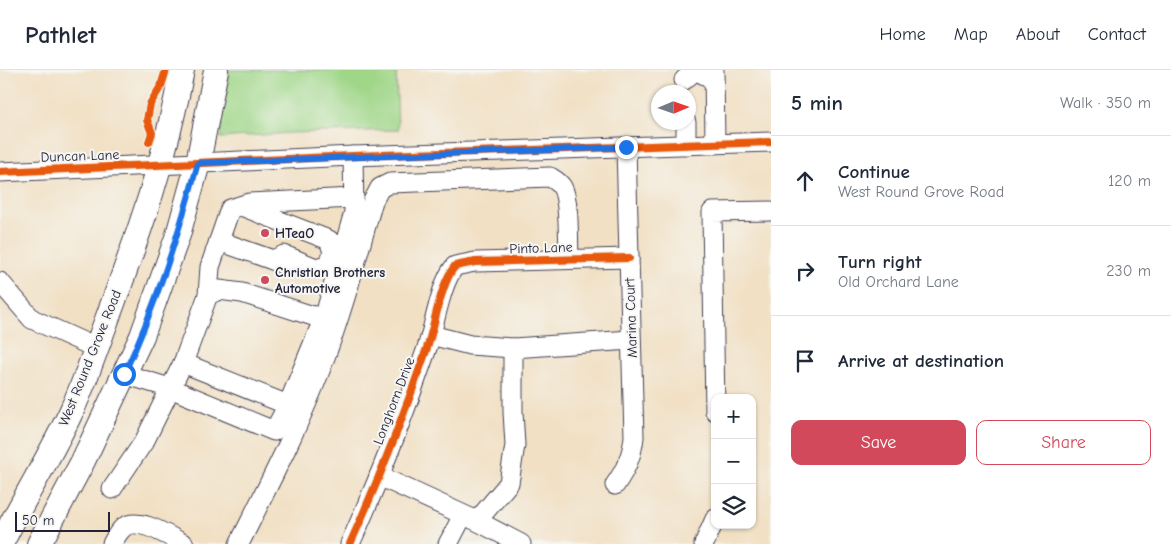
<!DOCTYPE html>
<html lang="en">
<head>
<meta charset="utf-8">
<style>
  :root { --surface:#fff; --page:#f2f2f3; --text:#1f2937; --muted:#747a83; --line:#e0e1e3; --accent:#d1495b }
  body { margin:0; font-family:"Comic Neue",sans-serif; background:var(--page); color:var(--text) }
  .controls { position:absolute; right:15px; bottom:15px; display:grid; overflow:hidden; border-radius:10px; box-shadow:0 1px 4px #0004 }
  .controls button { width:45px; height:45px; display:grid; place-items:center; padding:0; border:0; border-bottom:1px solid var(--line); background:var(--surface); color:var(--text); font:25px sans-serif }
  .compass { position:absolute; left:651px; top:15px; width:45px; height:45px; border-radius:50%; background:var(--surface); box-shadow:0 1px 4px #0004; rotate:88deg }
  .scale { position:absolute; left:15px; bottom:12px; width:95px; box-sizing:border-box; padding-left:5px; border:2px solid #22223b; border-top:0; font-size:14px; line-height:18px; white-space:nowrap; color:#22223b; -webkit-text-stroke:4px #f6f6f2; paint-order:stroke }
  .stop { position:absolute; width:15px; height:15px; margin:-11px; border:4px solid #1a73e8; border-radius:50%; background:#fff }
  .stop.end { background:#1a73e8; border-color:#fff; box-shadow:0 1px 5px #0008 }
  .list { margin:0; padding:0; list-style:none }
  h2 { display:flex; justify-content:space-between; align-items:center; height:65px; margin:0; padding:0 20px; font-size:21px }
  h2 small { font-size:16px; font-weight:400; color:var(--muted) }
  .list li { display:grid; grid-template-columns:32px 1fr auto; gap:15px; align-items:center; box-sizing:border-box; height:90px; padding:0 20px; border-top:1px solid var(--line) }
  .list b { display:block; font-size:19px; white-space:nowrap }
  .list p { margin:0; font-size:16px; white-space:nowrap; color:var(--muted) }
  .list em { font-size:16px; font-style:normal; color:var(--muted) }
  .actions { display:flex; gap:10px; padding:15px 20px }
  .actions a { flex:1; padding:11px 0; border:1px solid var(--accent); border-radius:10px; text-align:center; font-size:18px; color:var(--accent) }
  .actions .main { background:var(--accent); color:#fff }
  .icon { flex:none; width:28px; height:28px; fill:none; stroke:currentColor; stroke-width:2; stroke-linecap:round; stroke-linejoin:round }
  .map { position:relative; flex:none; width:771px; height:474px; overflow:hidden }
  header { display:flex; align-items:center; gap:30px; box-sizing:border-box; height:70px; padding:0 25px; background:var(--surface); border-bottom:1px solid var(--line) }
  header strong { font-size:24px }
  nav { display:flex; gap:28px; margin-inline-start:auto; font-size:18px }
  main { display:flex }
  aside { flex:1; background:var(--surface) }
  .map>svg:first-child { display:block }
</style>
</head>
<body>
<header>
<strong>Pathlet</strong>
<nav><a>Home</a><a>Map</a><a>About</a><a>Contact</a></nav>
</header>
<main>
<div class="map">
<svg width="771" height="474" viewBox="0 0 771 474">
  <rect width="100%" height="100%" fill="#f6f6f2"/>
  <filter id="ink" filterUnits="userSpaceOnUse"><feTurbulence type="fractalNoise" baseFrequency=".02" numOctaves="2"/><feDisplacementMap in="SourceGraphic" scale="10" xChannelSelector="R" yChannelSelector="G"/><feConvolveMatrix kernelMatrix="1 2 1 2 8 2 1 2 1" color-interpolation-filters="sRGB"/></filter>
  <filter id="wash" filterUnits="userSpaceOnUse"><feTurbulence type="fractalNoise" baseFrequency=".0096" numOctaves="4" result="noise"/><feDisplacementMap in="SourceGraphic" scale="20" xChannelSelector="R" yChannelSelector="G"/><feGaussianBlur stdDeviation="1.12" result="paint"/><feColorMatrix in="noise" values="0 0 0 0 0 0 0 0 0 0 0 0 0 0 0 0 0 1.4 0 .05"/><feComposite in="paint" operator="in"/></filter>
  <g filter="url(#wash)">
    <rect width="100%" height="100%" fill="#f1e0c4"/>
    <path fill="#9fd687" stroke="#607c61" d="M229,0H396L398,60L290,63L220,68Z"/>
  </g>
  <g filter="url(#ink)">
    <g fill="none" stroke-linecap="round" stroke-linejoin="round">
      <defs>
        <g id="minor">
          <path d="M714,0L715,74"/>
          <path d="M684,10L691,4L697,1L709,7L714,12"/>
          <path d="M686,52V75"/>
          <path d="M0,102L353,86L771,72"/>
          <path d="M241,136L329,170L333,182L329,194L316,198L284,185L273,190"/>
          <path d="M219,171L284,194"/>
          <path d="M0,212L32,249L96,278"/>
          <path d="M208,225L210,197L230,139L249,133L354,128"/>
          <path d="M325,245L313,246L242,223L219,220L208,225L183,293L288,335L325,245L354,142L353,86"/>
          <path d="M431,265L470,275L513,278"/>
          <path d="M124,304L170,318L274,361L288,335"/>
          <path d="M715,341L712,142L771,141"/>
          <path d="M379,406L477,451L521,474"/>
          <path d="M615,415C626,399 632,386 634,367L626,77"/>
          <path d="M112,419L145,370L183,293"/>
          <path d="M477,451L509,413L515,375L513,342V278L631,270"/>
          <path d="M112,474C115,468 118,462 124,457C139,446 170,467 184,474"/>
          <path d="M239,474C268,416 298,358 321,298C342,243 357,187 373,131L380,118L390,113L550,107C555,110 559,112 562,117C570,130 568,173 569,189"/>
          <path d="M350,474C379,410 404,345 427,278C435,255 440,214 455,196L475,192L629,188"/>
          <path d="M448,474L463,445"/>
          <path d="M704,474L715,449"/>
        </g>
        <g id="major">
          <path d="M1,474C23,429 51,385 72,340C86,309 97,276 109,244C139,164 167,84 182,0"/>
          <path d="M39,474L83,391L142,266L178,165L198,93L216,0"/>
        </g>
      </defs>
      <use href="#minor" stroke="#413e50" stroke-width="21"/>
      <use href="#major" stroke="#413e50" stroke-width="26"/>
      <use href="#minor" stroke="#fff" stroke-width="19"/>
      <use href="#major" stroke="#fff" stroke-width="24"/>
      <defs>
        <g id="cycleway">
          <path d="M149,72L152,63L147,50L150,34L161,16L166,0"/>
          <path d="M0,102L353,86L771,72"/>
          <path d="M350,474C379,410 404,345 427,278C435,255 440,214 455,196L475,192L629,188"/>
        </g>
      </defs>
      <use href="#cycleway" stroke="#f6f6f2" stroke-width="11"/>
      <use href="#cycleway" stroke="#e8590c" stroke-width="8"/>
    </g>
  </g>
  <g fill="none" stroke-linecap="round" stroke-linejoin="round" filter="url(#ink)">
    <path stroke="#1a73e8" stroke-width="6" d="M124,304C156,236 178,165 198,93L626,77"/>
  </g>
  <g fill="#d1495b" stroke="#f6f6f2" stroke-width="2">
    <circle cx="265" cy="163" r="5"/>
    <circle cx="265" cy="210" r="5"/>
  </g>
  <g text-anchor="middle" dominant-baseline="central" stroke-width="4" stroke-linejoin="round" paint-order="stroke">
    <g font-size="14" fill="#22223b" stroke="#f6f6f2">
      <text transform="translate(80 86) rotate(-2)">Duncan Lane</text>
      <text transform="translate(541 178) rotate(-2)">Pinto Lane</text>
      <text transform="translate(631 248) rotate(-92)">Marina Court</text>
      <text transform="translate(90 288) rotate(-68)">West Round Grove Road</text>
      <text transform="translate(394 331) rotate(-69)">Longhorn Drive</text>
    </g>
    <g font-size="14" font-weight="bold" fill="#22223b" stroke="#f6f6f2" text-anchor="start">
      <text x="275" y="163">HTeaO</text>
      <text x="275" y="202">Christian Brothers<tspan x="275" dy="16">Automotive</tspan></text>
    </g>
  </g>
</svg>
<div class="controls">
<button>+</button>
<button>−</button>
<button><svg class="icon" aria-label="layers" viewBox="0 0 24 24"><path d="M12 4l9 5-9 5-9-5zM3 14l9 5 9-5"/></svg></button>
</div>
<svg class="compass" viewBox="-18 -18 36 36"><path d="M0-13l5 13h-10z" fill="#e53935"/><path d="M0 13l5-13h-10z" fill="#747a83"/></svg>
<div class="scale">50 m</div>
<div class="stop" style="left:124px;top:304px"></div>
<div class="stop end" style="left:626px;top:77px"></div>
</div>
<aside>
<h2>5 min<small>Walk · 350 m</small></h2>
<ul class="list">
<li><svg class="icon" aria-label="ahead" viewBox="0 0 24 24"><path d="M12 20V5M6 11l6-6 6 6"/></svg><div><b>Continue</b><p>West Round Grove Road</p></div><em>120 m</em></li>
<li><svg class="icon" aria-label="right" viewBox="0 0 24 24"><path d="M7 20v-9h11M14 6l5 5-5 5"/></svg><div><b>Turn right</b><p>Old Orchard Lane</p></div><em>230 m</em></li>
<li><svg class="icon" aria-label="arrive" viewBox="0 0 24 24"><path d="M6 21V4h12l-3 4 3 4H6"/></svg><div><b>Arrive at destination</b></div></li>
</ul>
<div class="actions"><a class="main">Save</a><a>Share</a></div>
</aside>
</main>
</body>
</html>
